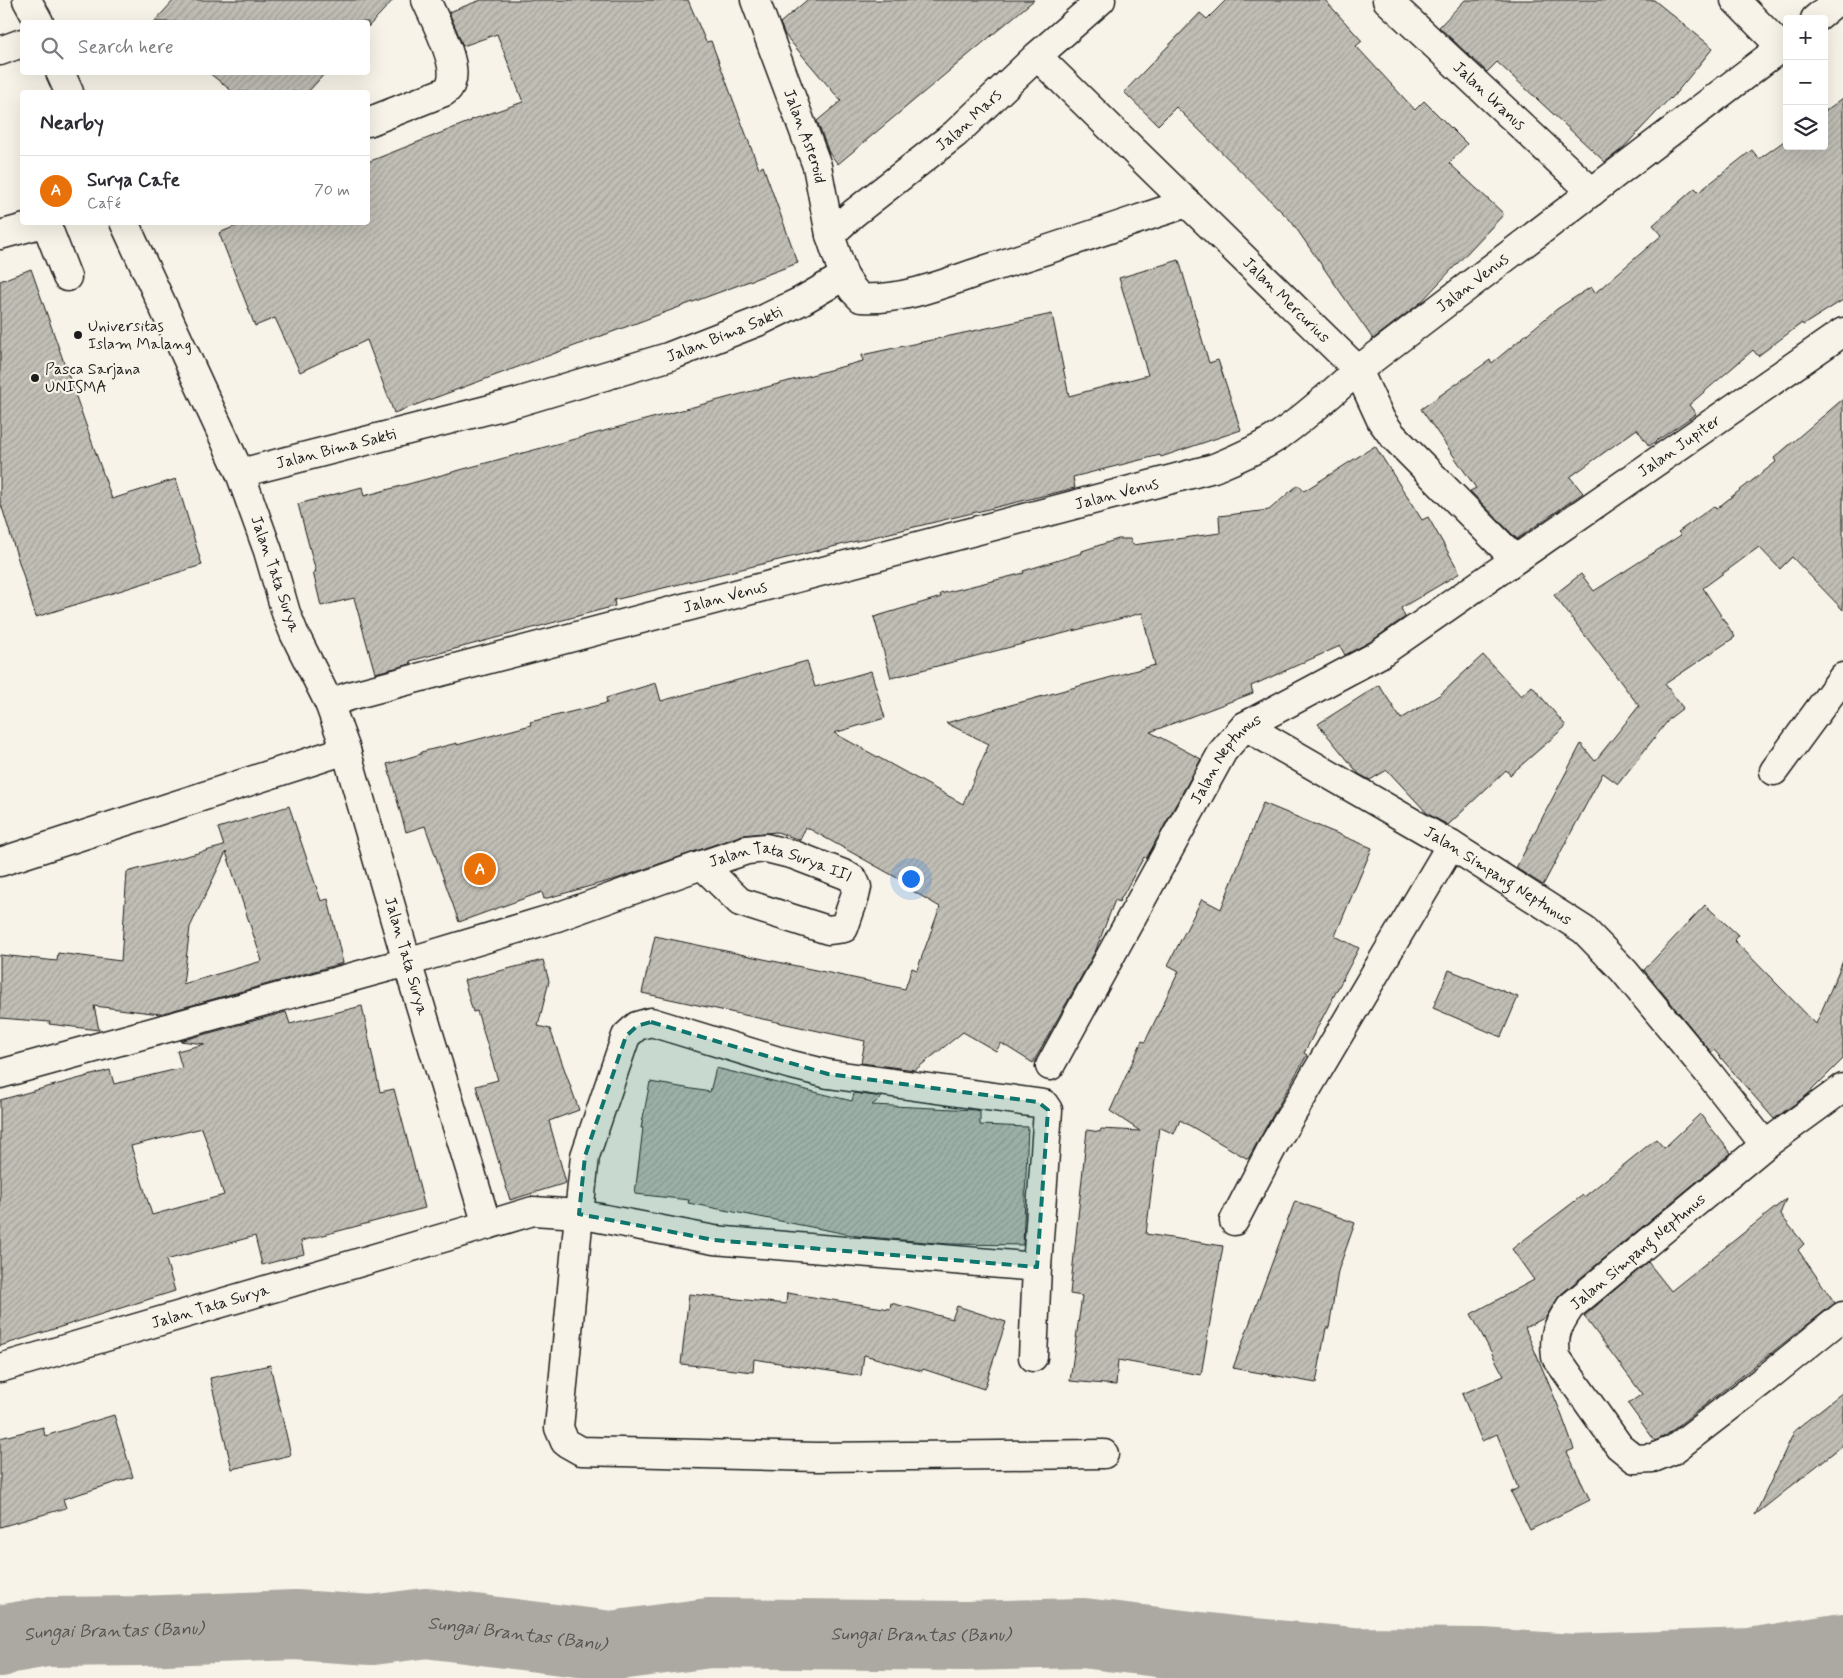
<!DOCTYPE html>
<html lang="en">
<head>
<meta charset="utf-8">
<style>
  :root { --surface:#fff; --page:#f2f2f3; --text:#2b2b33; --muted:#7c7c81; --line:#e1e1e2; --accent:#d93025 }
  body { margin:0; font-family:Mynerve,sans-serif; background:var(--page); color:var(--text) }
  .controls { position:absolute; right:15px; top:15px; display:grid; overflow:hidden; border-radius:5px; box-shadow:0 5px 20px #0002 }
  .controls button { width:45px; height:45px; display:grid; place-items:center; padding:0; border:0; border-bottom:1px solid var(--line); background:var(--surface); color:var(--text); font:25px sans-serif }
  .you { position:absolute; left:910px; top:878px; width:18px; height:18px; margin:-12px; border:4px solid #fff; border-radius:50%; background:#1a73e8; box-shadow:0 0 0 8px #1a73e833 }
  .badge { display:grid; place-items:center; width:32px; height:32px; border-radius:50%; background:var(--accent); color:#fff; font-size:16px; font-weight:700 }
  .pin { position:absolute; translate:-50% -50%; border:2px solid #fff; box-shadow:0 1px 5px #0006 }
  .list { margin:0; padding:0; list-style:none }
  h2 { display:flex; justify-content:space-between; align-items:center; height:65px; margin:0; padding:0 20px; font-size:21px }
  h2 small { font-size:16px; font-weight:400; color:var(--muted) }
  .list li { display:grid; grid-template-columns:32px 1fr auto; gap:15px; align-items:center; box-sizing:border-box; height:70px; padding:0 20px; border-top:1px solid var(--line) }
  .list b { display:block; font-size:19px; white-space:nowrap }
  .list p { margin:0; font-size:16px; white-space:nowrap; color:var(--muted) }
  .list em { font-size:16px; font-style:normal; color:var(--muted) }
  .icon { flex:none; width:28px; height:28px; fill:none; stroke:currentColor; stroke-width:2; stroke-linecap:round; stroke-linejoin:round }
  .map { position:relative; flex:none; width:1843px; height:1678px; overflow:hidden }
  .search { position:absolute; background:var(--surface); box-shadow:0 5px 20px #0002; left:20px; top:20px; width:350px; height:55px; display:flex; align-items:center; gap:12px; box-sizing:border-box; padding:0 18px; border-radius:5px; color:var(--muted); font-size:19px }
  .panel { position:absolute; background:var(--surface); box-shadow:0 5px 20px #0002; left:20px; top:90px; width:350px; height:135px; border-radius:5px }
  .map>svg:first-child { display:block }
</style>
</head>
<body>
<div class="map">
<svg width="1843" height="1678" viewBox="0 0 1843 1678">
  <defs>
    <pattern id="building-hatch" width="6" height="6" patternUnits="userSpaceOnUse" patternTransform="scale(1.25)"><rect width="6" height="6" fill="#c0beb5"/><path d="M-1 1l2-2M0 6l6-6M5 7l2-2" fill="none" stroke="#a4a39b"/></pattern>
  </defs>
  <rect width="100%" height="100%" fill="#f7f3e8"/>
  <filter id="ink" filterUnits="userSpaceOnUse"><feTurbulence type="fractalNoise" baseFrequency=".02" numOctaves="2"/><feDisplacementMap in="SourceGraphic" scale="10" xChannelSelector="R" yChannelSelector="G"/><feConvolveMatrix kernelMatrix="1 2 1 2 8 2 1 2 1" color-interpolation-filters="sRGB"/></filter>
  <g filter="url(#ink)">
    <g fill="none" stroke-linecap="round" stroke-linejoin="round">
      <path stroke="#aca9a2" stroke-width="70" id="s1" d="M0,1642L6,1639L46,1632L140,1631L295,1625L372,1630L426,1623L611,1646L709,1633L964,1636L1083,1633L1233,1651L1354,1662L1482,1663L1573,1669L1750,1663L1843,1648"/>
    </g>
    <g fill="url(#building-hatch)" stroke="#1c1c1c" fill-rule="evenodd">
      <path d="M174,0H393L368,27V22H154Z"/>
      <path d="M481,0H688L706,42L711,41L759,169L763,166L798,263L394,413L367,340L300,372L275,318L255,326L219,233L246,222H368V162L471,121V120L523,102L497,34L463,46L449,12Z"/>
      <path d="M807,0H1034L838,164L829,153L817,121L841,101L785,35L780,23Z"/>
      <path d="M1226,0H1325L1362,41L1356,46L1415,110L1424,101L1467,144L1449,163L1504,214L1420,303L1373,339L1291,221L1176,107L1158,125L1124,92L1200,13L1207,19Z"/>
      <path d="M1465,0H1654L1713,48L1671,99L1670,98L1623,148L1605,162L1497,62L1487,72L1439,27Z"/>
      <path d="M208,72H326L308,92H233Z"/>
      <path d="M1843,98V300L1803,325L1802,323L1758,356L1753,350L1689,405L1696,414L1649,446L1637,429L1570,477L1583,493L1517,539L1470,491L1476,488L1421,409L1490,360L1492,363L1557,309L1591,287L1595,293L1662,235L1653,225L1695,188L1699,192L1752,150L1759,159L1787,139V146H1824V112Z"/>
      <path d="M1179,260L1209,363L1218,360L1241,430L1161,457L1160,455L1073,477L1075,488L614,600L615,606L410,661L411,664L375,673L354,598L321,606L313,572H316L298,504L362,487L364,496L863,361L862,355L1052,314L1069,396L1148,375L1119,278Z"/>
      <path d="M31,269L112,499L176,479L202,565L36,617L0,501V281Z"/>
      <path d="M1843,399V610L1792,557L1780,569L1759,547L1703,588L1735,637L1665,684L1683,708L1670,718L1618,784L1603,773L1543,885L1516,868L1581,744L1595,761L1639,706L1554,595L1581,574L1594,591L1681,535L1678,532L1714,506L1716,509L1776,462L1774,458Z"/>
      <path d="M1375,446L1422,520L1428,517L1460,573L1401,608L1405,617L1370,642L1345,655L1340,646L1251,686L1253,693L1150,732L1201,759L1146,859L1144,857L1119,902L1115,900L1095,952L1033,1063L1001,1043L996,1051L963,1032L915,1070L861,1063L865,1041L642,993L655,936L905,989L912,968L917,970L940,907L906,887L908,884L806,827L800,840L777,832L742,835L616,879L544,899L542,892L459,922L425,826L406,832L387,764L421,754V752L457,743V745L531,725L530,722L607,703L606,698L656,683L661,701L807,661L815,687L871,671L885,718L834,733L963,804L989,744L946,723L1155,665L1142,613L891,678L874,617L941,597L940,594L1024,573L1023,571L1082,553V551L1118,539H1130L1133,545L1220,533L1219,516L1269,510L1298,485L1304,491Z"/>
      <path d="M1483,655L1521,696L1532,686L1566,726L1510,775L1506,770L1448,825L1428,814L1387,770L1370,780L1359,774L1318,724L1379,685L1401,719L1441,694Z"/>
      <path d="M1263,803L1372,848L1335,936L1359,948L1304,1053L1307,1055L1248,1159L1180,1120L1174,1134L1159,1127L1146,1234L1223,1246L1201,1375L1118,1360L1116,1385L1070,1381L1082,1296L1070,1294L1087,1130L1100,1132L1101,1129L1140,1131L1110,1111L1142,1041L1145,1042L1179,971L1168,965L1202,899L1221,909Z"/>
      <path d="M289,806L321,901L328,899L343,963L160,1014L94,1006L99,1030L49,1024L50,1022L0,1018V955L57,961L58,953L121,961L127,872L224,846L218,828ZM226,852L262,961L183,984L190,927Z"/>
      <path d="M1705,905L1738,935L1734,940L1816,1024L1843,961V1059L1807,1095L1774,1119L1714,1050L1711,1052L1644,970Z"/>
      <path d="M543,960L549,981L538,1026L550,1029L579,1110L549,1121L566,1183L510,1200L476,1086L498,1080L477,1011L473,1012L464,980Z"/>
      <path d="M1449,970L1518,997L1501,1037L1433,1008Z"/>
      <path d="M362,1006L380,1092L394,1089L425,1208L301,1241L304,1254L262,1265L255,1236L166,1260L175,1291L0,1346V1100L110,1070L114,1084L182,1068L177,1051L205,1044L180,1041L286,1012L290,1024ZM202,1128L224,1195L152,1215L131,1146Z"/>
      <path d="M716,1068L852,1101L854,1093L882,1097L872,1105L975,1110L980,1111V1125L1028,1127L1023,1245L948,1244L857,1236L688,1203L689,1200L635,1194L643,1128H641L650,1082L710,1092Z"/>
      <path d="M1700,1114L1731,1153L1560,1295L1546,1317L1525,1328L1559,1408L1574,1449L1567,1452L1590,1500L1530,1530L1511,1492L1518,1488L1497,1434L1482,1441L1462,1394L1504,1376L1471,1314L1534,1280L1512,1249L1583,1195L1584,1197L1656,1139L1664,1148Z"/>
      <path d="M1786,1199L1780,1214L1804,1244L1798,1250L1835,1303L1665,1436L1655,1441L1628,1404L1642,1394L1584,1316L1648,1262L1671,1291Z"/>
      <path d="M1295,1201L1355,1223L1338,1271L1329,1328H1326L1316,1383L1233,1368Z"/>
      <path d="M787,1293L890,1309L891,1303L952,1319L957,1306L1006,1322L984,1389L923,1369L922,1371L864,1355L861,1376L754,1359L753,1372L681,1364L689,1294L786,1304Z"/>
      <path d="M270,1365L291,1455L232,1469L210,1378Z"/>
      <path d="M1843,1392V1445L1755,1515L1795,1430Z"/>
      <path d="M114,1415L133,1477L63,1499L66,1508L0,1527V1438L43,1427L45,1436Z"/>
    </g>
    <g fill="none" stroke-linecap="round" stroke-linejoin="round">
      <defs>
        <g id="minor">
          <path d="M27,0L39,22"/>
          <path id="s2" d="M755,0L817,166L830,235L844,276L853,290L861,298C904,301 947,282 987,269C1054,248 1121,225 1187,203"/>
          <path id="s3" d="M1387,0L1592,192"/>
          <path d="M1735,0L1781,47"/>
          <path d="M1815,19L1838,0"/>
          <path d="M0,51L22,43"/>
          <path id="s4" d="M1037,56L1358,370L1381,420L1392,435L1515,559"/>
          <path d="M60,72L69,92"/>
          <path d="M368,122L444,92C447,90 450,87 451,83C459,63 434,19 426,0"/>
          <path d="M46,223L67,277"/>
          <path d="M0,235L47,222"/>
          <path id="s5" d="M830,235L854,213L955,134L1037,56L1101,0"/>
          <path id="s6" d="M240,473L518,402L668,357L760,321L801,301L844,276"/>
          <path id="s7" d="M329,703L353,695L1214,468C1236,459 1257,450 1277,437C1306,417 1332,393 1358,370L1787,43"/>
          <path id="s8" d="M1245,726L1451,845L1584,930L1624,971L1707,1071L1765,1145"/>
          <path d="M1774,771L1843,677"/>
          <path d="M0,862L346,750"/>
          <path id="s9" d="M1050,1066L1223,751L1245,726L1378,655L1843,332"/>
          <path id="s10" d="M0,1074L407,962L557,917L702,865L747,850L766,848L794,855L846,875L854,880L857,887L855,896L844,928L828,930L740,902L702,865"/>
          <path d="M1843,1088L1765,1145L1570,1307C1557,1327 1553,1333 1556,1357L1619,1446L1635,1459L1653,1458L1673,1450L1765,1379L1843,1316"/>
          <path d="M1234,1221L1273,1146L1451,845"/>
          <path d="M487,1225L533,1211L579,1214L585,1156L626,1036L637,1026L651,1022L788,1064L828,1074L1044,1104L1048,1110L1037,1267L1033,1357"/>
          <path d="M1037,1267L714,1240L579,1214L559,1428L565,1442L581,1451L818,1457L1104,1454"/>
          <path id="s11" d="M0,1368L487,1225L407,962L346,750L329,703L294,633L286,613L268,551L240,473L124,222"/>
        </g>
      </defs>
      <use href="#minor" stroke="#1c1c1c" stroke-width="31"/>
      <use href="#minor" stroke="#f7f3e8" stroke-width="28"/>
    </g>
  </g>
  <path fill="#0f766e" fill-opacity="0.2" stroke="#0f766e" stroke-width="4" stroke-dasharray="10 6" stroke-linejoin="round" d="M651,1022L828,1074L1038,1102L1048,1110L1037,1267L714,1240L579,1214L585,1156L626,1036L637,1026Z"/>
  <g fill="#1c1c1c" stroke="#f7f3e8" stroke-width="2">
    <circle cx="78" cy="335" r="5"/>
    <circle cx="35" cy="378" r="5"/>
  </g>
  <g text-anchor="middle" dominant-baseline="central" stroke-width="4.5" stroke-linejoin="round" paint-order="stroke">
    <g font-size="16" fill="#1c1c1c" stroke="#f7f3e8">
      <text stroke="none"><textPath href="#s3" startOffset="140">Jalan Uranus</textPath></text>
      <text stroke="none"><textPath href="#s5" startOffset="180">Jalan Mars</textPath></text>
      <text stroke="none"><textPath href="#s2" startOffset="145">Jalan Asteroid</textPath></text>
      <text stroke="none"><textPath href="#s7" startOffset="1235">Jalan Venus</textPath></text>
      <text stroke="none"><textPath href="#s4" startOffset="349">Jalan Mercurius</textPath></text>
      <text stroke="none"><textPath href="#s6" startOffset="504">Jalan Bima Sakti</textPath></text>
      <text stroke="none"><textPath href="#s9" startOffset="910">Jalan Jupiter</textPath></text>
      <text stroke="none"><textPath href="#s6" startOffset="99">Jalan Bima Sakti</textPath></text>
      <text stroke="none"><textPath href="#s7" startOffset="815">Jalan Venus</textPath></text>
      <text transform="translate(275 574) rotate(71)">Jalan Tata Surya</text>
      <text stroke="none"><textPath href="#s7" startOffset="410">Jalan Venus</textPath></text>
      <text stroke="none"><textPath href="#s9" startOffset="355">Jalan Neptunus</textPath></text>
      <text stroke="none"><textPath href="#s10" startOffset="815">Jalan Tata Surya III</textPath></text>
      <text stroke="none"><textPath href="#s8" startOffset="294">Jalan Simpang Neptunus</textPath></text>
      <text transform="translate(406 956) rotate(74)">Jalan Tata Surya</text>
      <text transform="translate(1638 1252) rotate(-40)">Jalan Simpang Neptunus</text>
      <text stroke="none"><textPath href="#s11" startOffset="219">Jalan Tata Surya</textPath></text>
    </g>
    <g font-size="16" fill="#1c1c1c" stroke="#f7f3e8" text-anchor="start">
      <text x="88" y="326">Universitas<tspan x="88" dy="18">Islam Malang</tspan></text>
      <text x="45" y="369">Pasca Sarjana<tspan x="45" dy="18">UNISMA</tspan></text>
    </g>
    <g font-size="18" font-style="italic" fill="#565452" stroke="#f7f3e8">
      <text stroke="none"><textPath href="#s1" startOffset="115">Sungai Brantas (Banu)</textPath></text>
      <text stroke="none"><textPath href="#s1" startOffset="925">Sungai Brantas (Banu)</textPath></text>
      <text stroke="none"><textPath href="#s1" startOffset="520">Sungai Brantas (Banu)</textPath></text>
    </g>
  </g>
</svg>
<div class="controls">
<button>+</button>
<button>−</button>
<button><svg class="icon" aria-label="layers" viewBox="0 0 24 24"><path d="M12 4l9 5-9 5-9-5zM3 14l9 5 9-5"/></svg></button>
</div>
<div class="you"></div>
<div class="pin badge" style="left:480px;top:869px;background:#e8710a">A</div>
<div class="search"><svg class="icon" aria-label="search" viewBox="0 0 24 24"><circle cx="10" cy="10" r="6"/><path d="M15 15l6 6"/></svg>Search here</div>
<section class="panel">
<h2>Nearby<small></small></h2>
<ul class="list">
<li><span class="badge" style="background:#e8710a">A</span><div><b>Surya Cafe</b><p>Café</p></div><em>70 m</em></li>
</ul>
</section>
</div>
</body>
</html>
